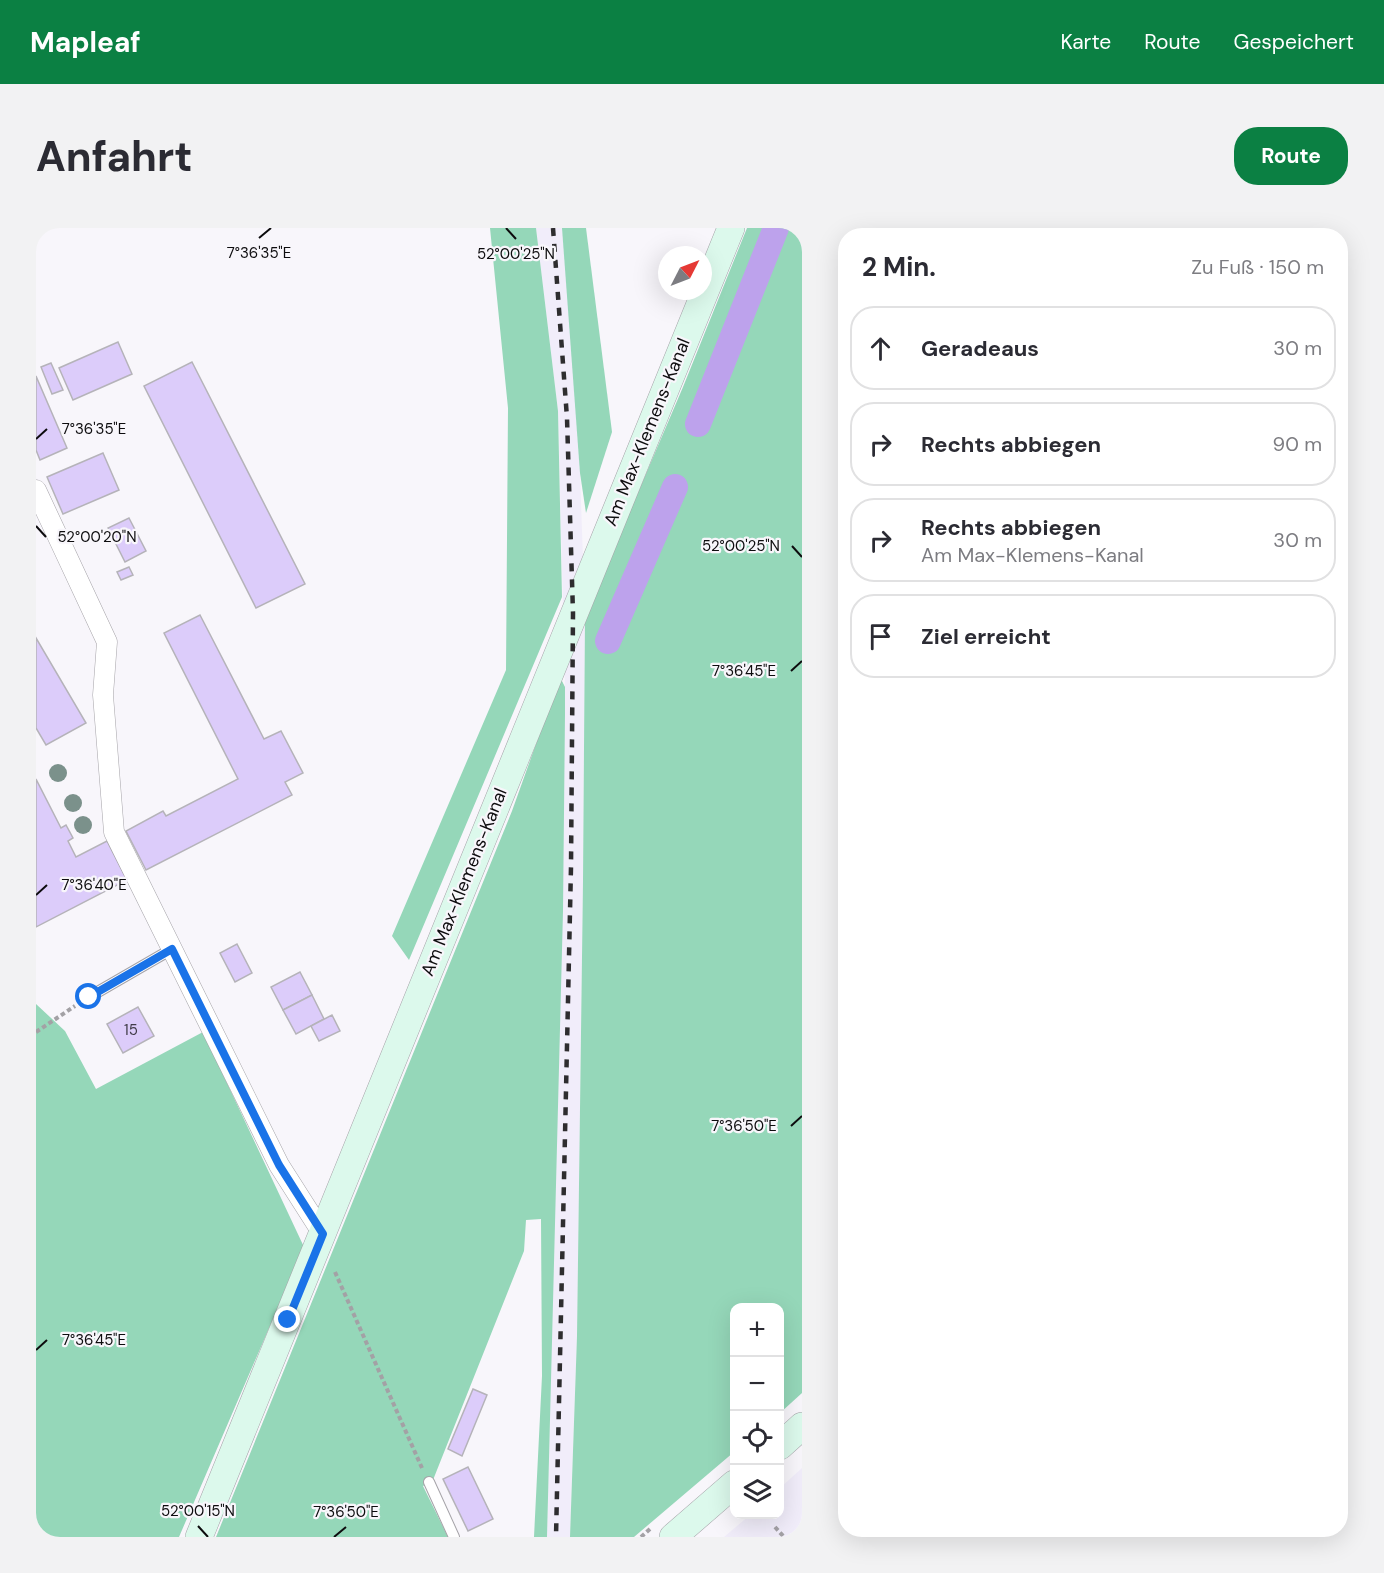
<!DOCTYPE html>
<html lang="de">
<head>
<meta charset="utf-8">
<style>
  :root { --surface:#fff; --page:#f2f2f3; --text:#2b2b33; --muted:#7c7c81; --line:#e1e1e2; --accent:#0b8043 }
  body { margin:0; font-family:"DM Sans",sans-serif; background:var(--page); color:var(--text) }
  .controls { position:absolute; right:18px; bottom:18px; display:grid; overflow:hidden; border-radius:12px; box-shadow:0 6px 24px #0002 }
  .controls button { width:54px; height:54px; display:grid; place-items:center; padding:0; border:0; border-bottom:2px solid var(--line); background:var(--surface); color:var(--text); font:30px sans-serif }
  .compass { position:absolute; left:622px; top:18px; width:54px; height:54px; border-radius:50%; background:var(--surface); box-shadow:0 6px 24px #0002; rotate:48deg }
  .stop { position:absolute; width:18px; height:18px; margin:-14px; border:4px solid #1a73e8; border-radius:50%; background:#fff }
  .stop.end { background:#1a73e8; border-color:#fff; box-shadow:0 2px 6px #0008 }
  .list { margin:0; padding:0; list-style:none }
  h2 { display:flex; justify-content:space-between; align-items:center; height:78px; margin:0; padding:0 24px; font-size:26px }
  h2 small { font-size:20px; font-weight:400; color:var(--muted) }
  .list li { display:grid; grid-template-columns:39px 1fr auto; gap:18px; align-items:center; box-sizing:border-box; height:84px; margin:0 12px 12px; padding:0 12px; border:2px solid var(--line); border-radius:24px }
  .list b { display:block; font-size:22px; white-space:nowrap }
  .list p { margin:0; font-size:20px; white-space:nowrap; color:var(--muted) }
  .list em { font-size:20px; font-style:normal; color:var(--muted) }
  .icon { flex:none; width:33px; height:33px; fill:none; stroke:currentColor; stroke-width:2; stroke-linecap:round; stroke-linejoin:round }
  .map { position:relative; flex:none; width:766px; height:1309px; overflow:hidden; border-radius:24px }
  header { display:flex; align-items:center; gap:36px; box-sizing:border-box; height:84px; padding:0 30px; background:var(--accent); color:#fff }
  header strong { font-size:28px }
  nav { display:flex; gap:33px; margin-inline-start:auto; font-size:21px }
  .intro { display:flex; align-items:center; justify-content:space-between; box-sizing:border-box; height:144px; padding:0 36px }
  h1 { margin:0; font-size:42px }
  .button { padding:15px 27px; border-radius:24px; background:var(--accent); color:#fff; font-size:21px; font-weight:700 }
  main { display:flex; gap:36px; padding:0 36px }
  aside { flex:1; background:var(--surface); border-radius:24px; box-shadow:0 6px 24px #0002 }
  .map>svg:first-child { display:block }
</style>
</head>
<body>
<header>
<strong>Mapleaf</strong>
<nav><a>Karte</a><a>Route</a><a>Gespeichert</a></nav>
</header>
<div class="intro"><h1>Anfahrt</h1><a class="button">Route</a></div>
<main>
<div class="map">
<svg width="766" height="1309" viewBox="0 0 766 1309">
  <rect width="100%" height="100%" fill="#f8f6fb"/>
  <g fill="#f1edfa">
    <path d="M500,0H526L529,22L544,245L549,389L547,653L541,1108L534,1309H511L529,459L522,183Z"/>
    <path d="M766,1240V1309H688L714,1287L744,1286V1260Z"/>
  </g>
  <g fill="#95d7b9">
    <path d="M454,0H500L522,183L526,369L373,732L356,708L470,442L472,180Z"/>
    <path d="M526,0H550L576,204L550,285L544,245Z"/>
    <path d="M711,0H766V1165L744,1185V1080H698V1224L598,1309H534L541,1108L547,653L549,389L647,159Z"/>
    <path d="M524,449L529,459V486L527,683L511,1309H498L506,1148L505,991L490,992L488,1023L397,1252L387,1258L412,1309H180L476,583Z"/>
    <path d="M0,776L29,803L60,861L167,804L268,1019L143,1309H0Z"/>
  </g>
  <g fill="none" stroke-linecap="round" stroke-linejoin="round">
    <g stroke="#bda2ec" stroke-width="26">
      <path d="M662,196L740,0"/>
      <path d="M572,413L639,259"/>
    </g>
  </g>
  <g fill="#dcccfa" stroke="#b5b3b9" stroke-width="1.5">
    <path d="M82,114L96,146L37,172L23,140Z"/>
    <path d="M156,134L269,356L220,380L108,158Z"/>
    <path d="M15,135L27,162L16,166L5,139Z"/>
    <path d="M0,148L31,220L4,232L0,222Z"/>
    <path d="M67,225L83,262L27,286L11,249Z"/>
    <path d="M93,290L110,323L89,334L72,300Z"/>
    <path d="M93,339L97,347L85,352L81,344Z"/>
    <path d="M164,387L228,511L245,503L267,545L249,554L256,567L110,642L90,603L127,583L130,588L202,551L128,405Z"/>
    <path d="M0,410L50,495L10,517L0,500Z"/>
    <path d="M0,551L25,600L30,597L37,610L32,613L40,629L71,613L91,652L0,699Z"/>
    <path d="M201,716L216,745L199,754L184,725Z"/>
    <path d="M264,744L276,767L247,782L235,759Z"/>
    <path d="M276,767L288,791L260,806L247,782Z"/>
    <path d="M102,779L118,808L87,825L71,796Z"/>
    <path d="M296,787L304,803L283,813L275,798Z"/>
    <path d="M437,1161L451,1167L426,1228L412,1221Z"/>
    <path d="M432,1239L457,1291L432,1303L407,1251Z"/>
  </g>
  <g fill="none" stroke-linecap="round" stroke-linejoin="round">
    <defs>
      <g id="service">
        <path d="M53,769L136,721"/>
        <path d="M393,1254L418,1309"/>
      </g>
      <path id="minor" d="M0,262L71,414L67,467L78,604L243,937L287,1006"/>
      <g id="secondary">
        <path d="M744,1218L766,1198"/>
        <path d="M163,1309L695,0"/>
        <path d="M637,1309L698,1256"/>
      </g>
    </defs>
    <use href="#service" stroke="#a5a3a8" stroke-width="12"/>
    <use href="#minor" stroke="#a5a3a8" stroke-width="21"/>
    <use href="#secondary" stroke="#a5a3a8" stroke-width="28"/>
    <g stroke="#a3a1a5" stroke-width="4" stroke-dasharray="4.5 3" stroke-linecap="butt">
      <path d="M0,804L39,778"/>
      <path d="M299,1044L386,1240"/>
      <path d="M739,1299L748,1309"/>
      <path d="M605,1309L614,1301"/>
    </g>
    <use href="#service" stroke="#fff" stroke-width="10"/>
    <use href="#minor" stroke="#fff" stroke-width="20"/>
    <use href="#secondary" stroke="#dcf9ec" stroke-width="27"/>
    <path stroke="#2e2d2f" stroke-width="4.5" stroke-dasharray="8 8" stroke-linecap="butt" d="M517,0L531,190L537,385L535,639L520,1309"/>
  </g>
  <g fill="#7b918b">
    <circle cx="22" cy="545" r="9"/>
    <circle cx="37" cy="575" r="9"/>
    <circle cx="47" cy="597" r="9"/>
  </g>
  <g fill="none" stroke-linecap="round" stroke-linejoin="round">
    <path stroke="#1a73e8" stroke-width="8" d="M53,769L136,721L243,937L287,1006L252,1092"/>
  </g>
  <path fill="none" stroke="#0d0c0e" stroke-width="2" d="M470,0L480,11M223,10L235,0M0,211L11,201M0,298L10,309M756,318L766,329M755,443L766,433M0,667L11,657M755,898L766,888M0,1122L11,1112M162,1298L172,1309M298,1309L310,1299"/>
  <g text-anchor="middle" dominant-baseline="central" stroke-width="4.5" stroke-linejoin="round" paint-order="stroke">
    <g font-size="15" fill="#413c49">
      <text x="95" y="802">15</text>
    </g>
    <g font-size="18" fill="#0d0c0e" stroke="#f8f6fb">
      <text transform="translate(611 204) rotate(-68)">Am Max-Klemens-Kanal</text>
      <text transform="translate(428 654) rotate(-68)">Am Max-Klemens-Kanal</text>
    </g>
  </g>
  <g font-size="15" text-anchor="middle" fill="#0d0c0e" stroke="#f8f6fb" stroke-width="4.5" stroke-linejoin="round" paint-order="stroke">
    <text x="223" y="30">7°36'35"E</text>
    <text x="480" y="31">52°00'25"N</text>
    <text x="58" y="206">7°36'35"E</text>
    <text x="61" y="314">52°00'20"N</text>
    <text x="705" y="323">52°00'25"N</text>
    <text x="708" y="448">7°36'45"E</text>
    <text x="58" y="662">7°36'40"E</text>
    <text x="708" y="903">7°36'50"E</text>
    <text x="58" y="1117">7°36'45"E</text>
    <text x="162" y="1288">52°00'15"N</text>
    <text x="310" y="1289">7°36'50"E</text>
  </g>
</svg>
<div class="controls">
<button>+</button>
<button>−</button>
<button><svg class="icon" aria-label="locate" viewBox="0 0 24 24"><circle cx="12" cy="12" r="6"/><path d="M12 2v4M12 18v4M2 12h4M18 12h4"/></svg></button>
<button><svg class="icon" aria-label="layers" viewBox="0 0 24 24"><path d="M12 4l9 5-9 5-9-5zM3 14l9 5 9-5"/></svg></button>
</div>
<svg class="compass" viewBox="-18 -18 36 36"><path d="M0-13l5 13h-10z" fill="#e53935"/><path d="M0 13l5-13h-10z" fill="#7c7c81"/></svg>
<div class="stop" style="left:53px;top:769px"></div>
<div class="stop end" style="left:252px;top:1092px"></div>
</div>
<aside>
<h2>2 Min.<small>Zu Fuß · 150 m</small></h2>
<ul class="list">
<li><svg class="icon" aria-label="ahead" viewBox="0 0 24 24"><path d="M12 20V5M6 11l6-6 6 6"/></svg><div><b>Geradeaus</b></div><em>30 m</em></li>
<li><svg class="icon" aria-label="right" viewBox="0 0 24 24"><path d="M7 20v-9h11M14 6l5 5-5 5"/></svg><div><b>Rechts abbiegen</b></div><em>90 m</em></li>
<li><svg class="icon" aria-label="right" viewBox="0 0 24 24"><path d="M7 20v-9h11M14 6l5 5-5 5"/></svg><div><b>Rechts abbiegen</b><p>Am Max-Klemens-Kanal</p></div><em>30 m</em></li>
<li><svg class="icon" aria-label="arrive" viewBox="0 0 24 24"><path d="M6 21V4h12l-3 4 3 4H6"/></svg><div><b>Ziel erreicht</b></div></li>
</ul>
</aside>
</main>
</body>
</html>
